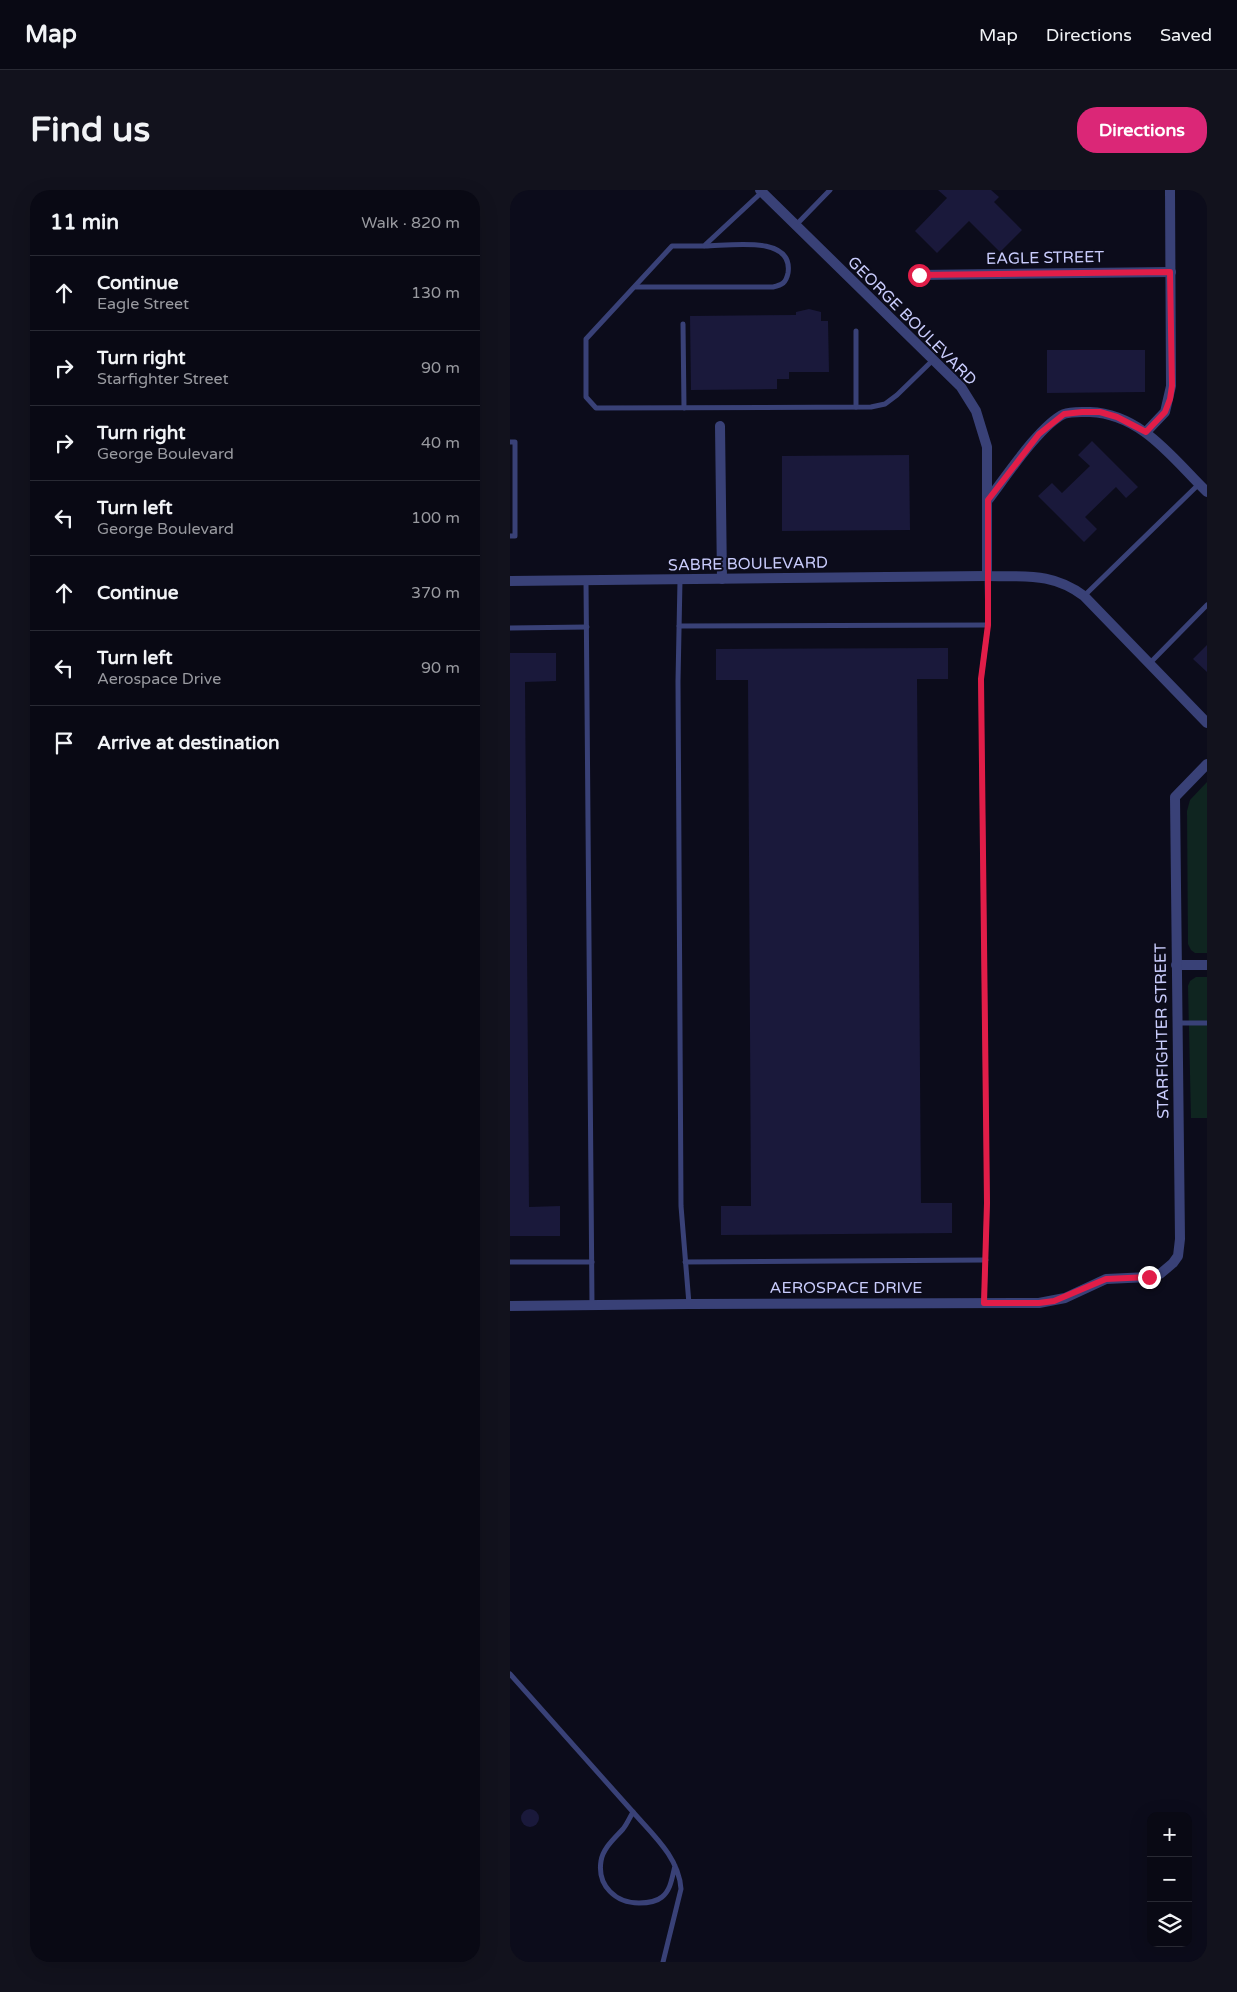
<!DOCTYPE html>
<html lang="en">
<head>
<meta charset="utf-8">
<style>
  :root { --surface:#090914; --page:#12121d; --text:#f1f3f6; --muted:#999aa0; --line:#292a34; --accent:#db2777 }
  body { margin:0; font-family:"Varela Round",sans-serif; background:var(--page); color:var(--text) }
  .controls { position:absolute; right:15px; bottom:15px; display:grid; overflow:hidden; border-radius:10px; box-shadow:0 5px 20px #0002 }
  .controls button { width:45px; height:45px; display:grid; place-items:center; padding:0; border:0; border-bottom:1px solid var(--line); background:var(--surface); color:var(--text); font:25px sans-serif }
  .stop { position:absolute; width:15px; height:15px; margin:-11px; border:4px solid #e11d48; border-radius:50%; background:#fff }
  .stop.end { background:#e11d48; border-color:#fff; box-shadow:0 1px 5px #0008 }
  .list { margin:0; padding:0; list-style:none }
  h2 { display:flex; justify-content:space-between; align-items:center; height:65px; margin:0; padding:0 20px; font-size:21px }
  h2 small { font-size:16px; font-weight:400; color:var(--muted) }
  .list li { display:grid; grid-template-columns:32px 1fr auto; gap:15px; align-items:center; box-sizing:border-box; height:75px; padding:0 20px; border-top:1px solid var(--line) }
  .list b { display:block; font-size:19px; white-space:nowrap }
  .list p { margin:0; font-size:16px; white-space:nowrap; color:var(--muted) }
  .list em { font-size:16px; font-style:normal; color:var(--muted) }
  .icon { flex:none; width:28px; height:28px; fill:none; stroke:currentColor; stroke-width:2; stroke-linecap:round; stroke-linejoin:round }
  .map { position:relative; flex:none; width:697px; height:1772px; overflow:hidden; border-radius:20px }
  header { display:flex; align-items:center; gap:30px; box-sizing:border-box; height:70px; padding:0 25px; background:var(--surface); border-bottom:1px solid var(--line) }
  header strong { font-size:24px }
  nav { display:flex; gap:28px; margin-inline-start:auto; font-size:18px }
  .intro { display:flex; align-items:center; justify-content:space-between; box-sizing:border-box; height:120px; padding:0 30px }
  h1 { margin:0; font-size:35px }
  .button { padding:12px 22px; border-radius:20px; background:var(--accent); color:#fff; font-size:18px; font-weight:700 }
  main { display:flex; gap:30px; padding:0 30px }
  aside { flex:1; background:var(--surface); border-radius:20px; box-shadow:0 5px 20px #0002 }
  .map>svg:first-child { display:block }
</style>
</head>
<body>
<header>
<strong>Map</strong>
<nav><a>Map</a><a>Directions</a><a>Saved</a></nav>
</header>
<div class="intro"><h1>Find us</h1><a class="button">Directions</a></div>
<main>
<aside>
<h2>11 min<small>Walk · 820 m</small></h2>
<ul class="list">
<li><svg class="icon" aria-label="ahead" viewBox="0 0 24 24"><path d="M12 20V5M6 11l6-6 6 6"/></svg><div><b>Continue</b><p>Eagle Street</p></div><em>130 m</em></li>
<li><svg class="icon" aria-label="right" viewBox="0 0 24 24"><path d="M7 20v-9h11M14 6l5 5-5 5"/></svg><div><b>Turn right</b><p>Starfighter Street</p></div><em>90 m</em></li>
<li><svg class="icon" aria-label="right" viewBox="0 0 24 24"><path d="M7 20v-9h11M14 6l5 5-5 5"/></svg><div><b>Turn right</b><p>George Boulevard</p></div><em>40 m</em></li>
<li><svg class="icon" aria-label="left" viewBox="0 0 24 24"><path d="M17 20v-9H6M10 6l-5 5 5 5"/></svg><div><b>Turn left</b><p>George Boulevard</p></div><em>100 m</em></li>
<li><svg class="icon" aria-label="ahead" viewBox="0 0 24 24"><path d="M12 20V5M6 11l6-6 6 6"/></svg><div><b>Continue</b></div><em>370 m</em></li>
<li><svg class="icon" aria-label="left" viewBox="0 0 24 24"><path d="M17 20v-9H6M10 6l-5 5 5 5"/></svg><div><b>Turn left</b><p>Aerospace Drive</p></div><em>90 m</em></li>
<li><svg class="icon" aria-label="arrive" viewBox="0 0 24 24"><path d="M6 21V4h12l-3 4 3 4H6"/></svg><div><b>Arrive at destination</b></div></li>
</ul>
</aside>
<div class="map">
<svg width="697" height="1772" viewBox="0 0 697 1772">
  <rect width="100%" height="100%" fill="#0c0c1b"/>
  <g fill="#0f2520">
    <path d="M697,592V763H685L681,760L678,754L677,621L680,610Z"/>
    <path d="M686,787H697V928H681L678,796L680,791Z"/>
  </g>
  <g fill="#1a193b">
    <path d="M428,0H481L489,7L484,12L512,40L490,62L459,31L427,63L405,41L437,8Z"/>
    <path d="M299,119L311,122V131H318L319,182H279V189H267V199L181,200L180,126L286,125V122Z"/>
    <path d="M537,160H635V202L537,203Z"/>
    <path d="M582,251L628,297L616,308L606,297L575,327L587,339L574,352L528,306L542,293L552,303L580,276L568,265Z"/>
    <path d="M399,265L400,340L272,341V266Z"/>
    <path d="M697,455V482L683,469Z"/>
    <path d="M438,458V489H407L411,1013H442V1043L211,1045V1016H241L238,490H206V459Z"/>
    <path d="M0,463H46V491L15,492L19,1017L50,1016V1046H0Z"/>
    <circle cx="20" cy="1628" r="9"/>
  </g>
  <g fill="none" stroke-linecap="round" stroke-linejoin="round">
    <g stroke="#394177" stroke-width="5">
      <path d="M252,2L194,56H162L76,149V207L86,218L361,217L375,214L387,205L423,170"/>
      <path d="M286,35L320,0"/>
      <path d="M126,97H263C272,95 276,93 278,83C284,44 218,56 195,56"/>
      <path d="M173,134L174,218"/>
      <path d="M346,141V217"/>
      <path d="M0,252H5V346H0"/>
      <path d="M170,390L168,491L171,1016L179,1114"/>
      <path d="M76,391L82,1115"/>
      <path d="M574,406L689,294"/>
      <path d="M169,436L478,435"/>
      <path d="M0,438L77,437"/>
      <path d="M640,473L697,415"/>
      <path d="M668,833H697"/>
      <path d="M0,1072H82"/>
      <path d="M175,1072L476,1070"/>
      <path d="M474,1113L477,1013L471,489L478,435L477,386"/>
      <path d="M0,1484L123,1622"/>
      <path d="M153,1772L171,1699C169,1667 142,1644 123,1622C120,1627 117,1634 113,1639C105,1648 93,1658 91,1671C87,1696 106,1713 129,1713C136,1713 146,1712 152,1707C161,1700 162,1687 165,1676"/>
    </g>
    <g stroke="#394177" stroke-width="10">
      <path d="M250,0L451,197L466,221L477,257V386C515,387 542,382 574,406L697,533"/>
      <path d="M409,85L661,82"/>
      <path d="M210,236L212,389"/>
      <path d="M636,242L655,222L661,196L660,0"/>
      <path d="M478,310C495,288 530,235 554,224C561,221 573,222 580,222C632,224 663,269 697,302"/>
      <path d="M0,391L477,386"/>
      <path d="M666,775H697"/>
      <path d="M0,1116L179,1114L529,1113L555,1108L596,1089L639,1087L650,1084L663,1073L668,1066L670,1049L665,607L697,574"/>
    </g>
  </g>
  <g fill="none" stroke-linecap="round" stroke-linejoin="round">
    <path stroke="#e11d48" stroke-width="6" d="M409,85L660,82L662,196L660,209L655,222L636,242L607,227L590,222H572L554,224L529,244L478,310V435L471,489L477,1013L474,1113H529L544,1111L596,1089L639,1087"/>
  </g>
  <g text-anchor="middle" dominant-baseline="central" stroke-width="4" stroke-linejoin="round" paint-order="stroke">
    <g font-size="16" fill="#c9ccfc" stroke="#0c0c1b">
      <text transform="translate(535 68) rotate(-1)">EAGLE STREET</text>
      <text transform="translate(402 131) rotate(45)">GEORGE BOULEVARD</text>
      <text transform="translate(238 374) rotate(-1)">SABRE BOULEVARD</text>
      <text transform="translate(652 841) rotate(-91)">STARFIGHTER STREET</text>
      <text x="336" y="1098">AEROSPACE DRIVE</text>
    </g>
  </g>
</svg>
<div class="controls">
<button>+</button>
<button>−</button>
<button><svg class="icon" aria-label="layers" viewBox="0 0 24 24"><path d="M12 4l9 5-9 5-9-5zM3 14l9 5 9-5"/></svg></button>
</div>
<div class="stop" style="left:409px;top:85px"></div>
<div class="stop end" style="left:639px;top:1087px"></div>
</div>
</main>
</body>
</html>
